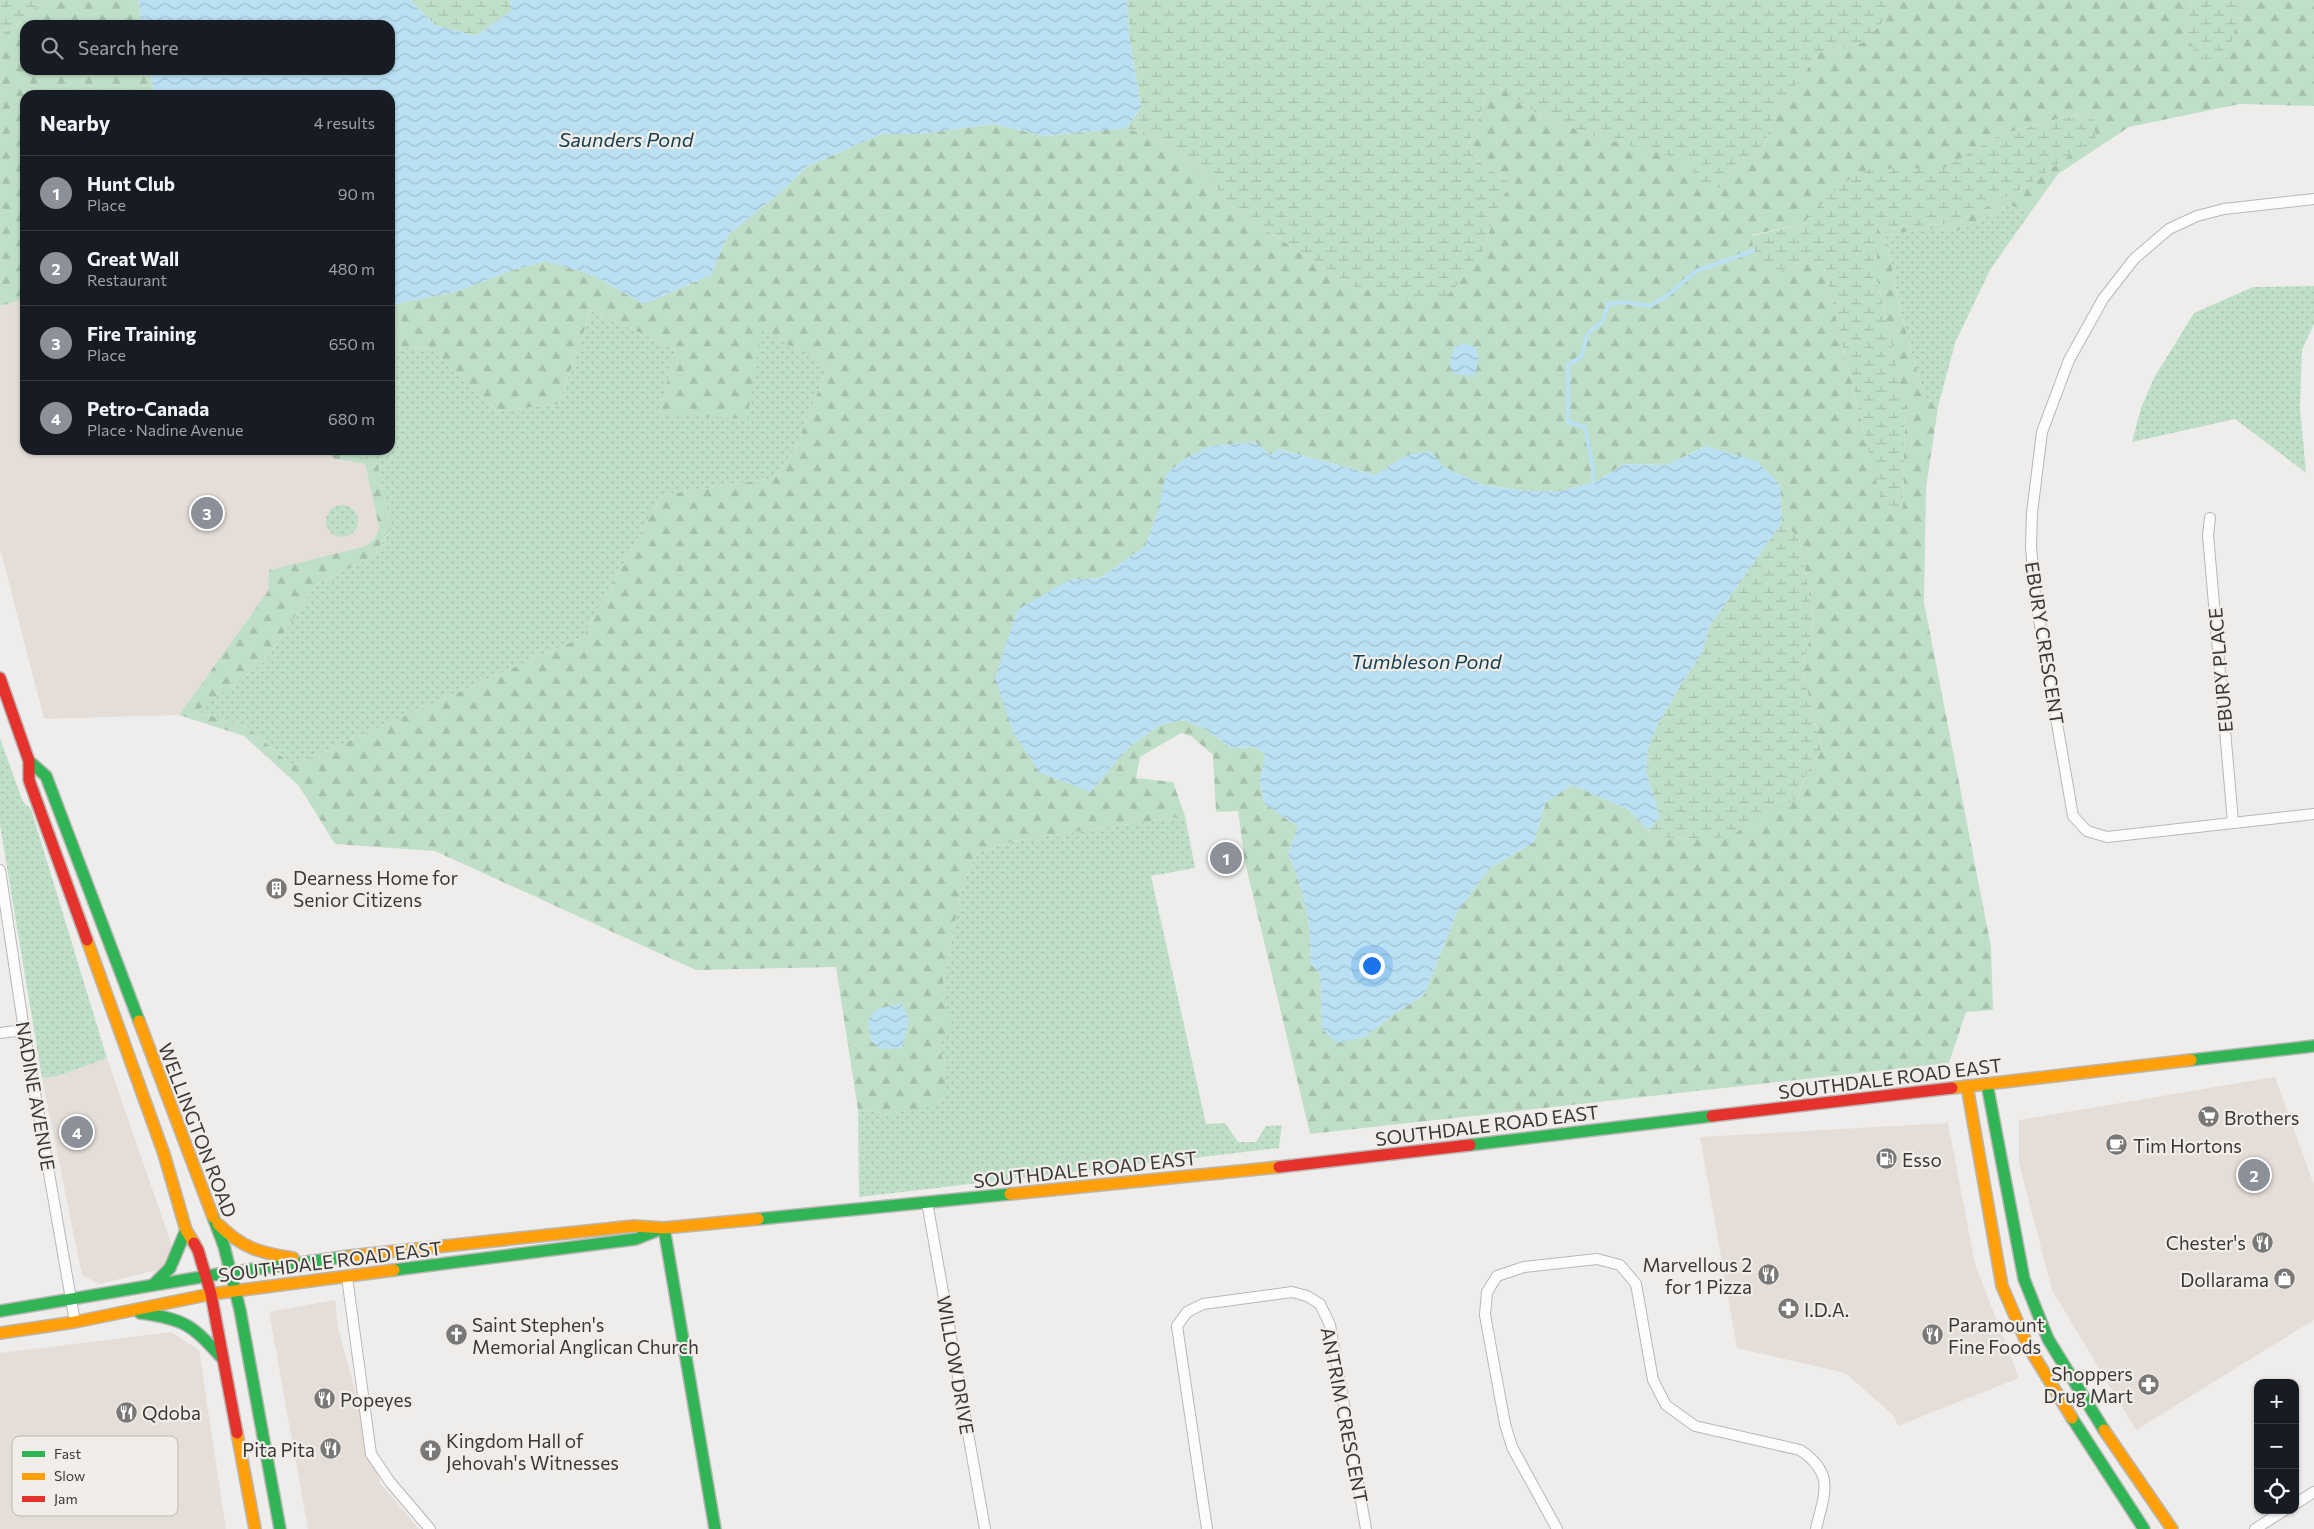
<!DOCTYPE html>
<html lang="en">
<head>
<meta charset="utf-8">
<style>
  :root { --surface:#171b24; --page:#242831; --text:#f1f3f6; --muted:#9ea1a6; --line:#363941; --accent:#8c9099 }
  body { margin:0; font-family:Commissioner,sans-serif; background:var(--page); color:var(--text) }
  .controls { position:absolute; right:15px; bottom:15px; display:grid; overflow:hidden; border-radius:10px; box-shadow:0 1px 4px #0004 }
  .controls button { width:45px; height:45px; display:grid; place-items:center; padding:0; border:0; border-bottom:1px solid var(--line); background:var(--surface); color:var(--text); font:25px sans-serif }
  .you { position:absolute; left:1371px; top:965px; width:18px; height:18px; margin:-12px; border:4px solid #fff; border-radius:50%; background:#1a73e8; box-shadow:0 0 0 8px #1a73e833 }
  .badge { display:grid; place-items:center; width:32px; height:32px; border-radius:50%; background:var(--accent); color:#fff; font-size:16px; font-weight:700 }
  .pin { position:absolute; translate:-50% -50%; border:2px solid #fff; box-shadow:0 1px 5px #0006 }
  .list { margin:0; padding:0; list-style:none }
  h2 { display:flex; justify-content:space-between; align-items:center; height:65px; margin:0; padding:0 20px; font-size:21px }
  h2 small { font-size:16px; font-weight:400; color:var(--muted) }
  .list li { display:grid; grid-template-columns:32px 1fr auto; gap:15px; align-items:center; box-sizing:border-box; height:75px; padding:0 20px; border-top:1px solid var(--line) }
  .list b { display:block; font-size:19px; white-space:nowrap }
  .list p { margin:0; font-size:16px; white-space:nowrap; color:var(--muted) }
  .list em { font-size:16px; font-style:normal; color:var(--muted) }
  .icon { flex:none; width:28px; height:28px; fill:none; stroke:currentColor; stroke-width:2; stroke-linecap:round; stroke-linejoin:round }
  .map { position:relative; flex:none; width:2314px; height:1529px; overflow:hidden }
  .search { position:absolute; background:var(--surface); box-shadow:0 1px 4px #0004; left:20px; top:20px; width:375px; height:55px; display:flex; align-items:center; gap:12px; box-sizing:border-box; padding:0 18px; border-radius:15px; color:var(--muted); font-size:19px }
  .panel { position:absolute; background:var(--surface); box-shadow:0 1px 4px #0004; left:20px; top:90px; width:375px; height:365px; border-radius:15px }
  .map>svg:first-child { display:block }
</style>
</head>
<body>
<div class="map">
<svg width="2314" height="1529" viewBox="0 0 2314 1529">
  <defs>
    <pattern id="green-dots" width="8" height="8" patternUnits="userSpaceOnUse" patternTransform="scale(1.25)"><rect width="8" height="8" fill="#c0dfc8"/><path d="M2 2h.1M6 6h.1" fill="none" stroke="#a6c0ac" stroke-width="1.8" stroke-linecap="round"/></pattern>
    <pattern id="forest-firs" width="22" height="20" patternUnits="userSpaceOnUse" patternTransform="scale(1.25)"><rect width="22" height="20" fill="#c0dfc8"/><path d="M5 1l3.5 6h-7zM16 11l3.5 6h-7z" fill="#a6c0ac"/></pattern>
    <pattern id="wetland-marsh" width="20" height="14" patternUnits="userSpaceOnUse" patternTransform="scale(1.25)"><rect width="20" height="14" fill="#c0dfc8"/><path d="M1 5h8M5 5V1M11 12h8M15 12V8" fill="none" stroke="#a6c0ac"/></pattern>
    <pattern id="water-waves" width="16" height="10" patternUnits="userSpaceOnUse" patternTransform="scale(1.25)"><rect width="16" height="10" fill="#bae0f3"/><path d="M0 5q4-4 8 0t8 0" fill="none" stroke="#a1c1d1"/></pattern>
  </defs>
  <rect width="100%" height="100%" fill="#efedeb"/>
  <g fill="#e5ded8">
    <path d="M25,299V450H323L335,459L365,464L379,527L375,538L366,546L269,570L268,591L179,715L44,719L0,548V306Z"/>
    <path d="M107,1058L173,1249L162,1269L99,1284L82,1275L42,1078L58,1076Z"/>
    <path d="M2275,1077L2314,1185V1320L2136,1430L2052,1290L2019,1163V1120Z"/>
    <path d="M1948,1123L1975,1264L2019,1378L1898,1426L1894,1416L1845,1373L1737,1348L1700,1137Z"/>
    <path d="M335,1300L338,1328L380,1483L419,1529H308L269,1312Z"/>
    <path d="M171,1332L199,1350L226,1529H0V1353Z"/>
  </g>
  <g fill="url(#green-dots)">
    <path d="M2010,205L2030,213L1990,270L1955,343L1938,407L1924,396L1900,310L1886,236L1923,228L1957,231Z"/>
    <path d="M2314,286V324L2302,350L2300,408L2306,473L2235,419L2132,442L2141,408L2154,378L2194,313L2253,287Z"/>
    <path d="M591,310L675,349L660,414L762,329L828,367L794,451L774,478L662,495L583,637L292,766L249,728L196,711L265,661L316,585L372,557L391,530L377,462L336,453L334,450H390V347L430,349L496,411L559,404Z"/>
    <circle cx="342" cy="521" r="16"/>
    <path d="M0,738L23,802L31,809L107,1058L58,1076L42,1078L0,825Z"/>
    <path d="M1185,816L1195,868L1151,876L1206,1124L1225,1123L1238,1142H1256L1266,1126L1282,1125L1279,1148L859,1197L858,1110L890,1114L946,1064L938,1048L942,989L962,886L977,853L1013,841Z"/>
  </g>
  <g fill="url(#forest-firs)" fill-rule="evenodd">
    <path d="M44,0H138L142,25H25V70H149L155,95H25V299L0,306V35L17,26Z"/>
    <path d="M1895,0H2192L2185,34L2225,60L2244,0H2314V106L2240,104L2129,127L2058,174L2030,213L2010,205L1957,231L1923,228L1886,236L1900,310L1924,396L1938,407L1926,488L1924,602L1991,947L1993,1010L1966,1012L1949,1063L1310,1134L1245,862L1238,811L1216,812L1213,755L1191,736L1181,733L1140,757L1136,778L1173,782L1185,816L1013,841L977,853L962,886L942,989L951,1027L938,1048L946,1064V1090L932,1106L890,1114L858,1110L836,967L696,970L435,851L335,844L299,786L244,736L179,715L268,591L269,570L366,546L375,538L379,527L365,464L335,459L323,450H334L337,453L377,461L391,529L372,557L316,585L265,661L197,711L249,728L292,766L583,637L662,495L774,478L794,451L828,367L762,330L747,419L660,414L675,349L591,310L559,404L496,411L430,349L390,347V305L456,292L510,271L546,261L592,275L644,304L711,275L728,235L776,196L808,166L882,134H921L994,124L1045,136L1127,128L1169,146L1206,176L1236,211L1353,286L1481,258L1495,213L1510,183L1481,163L1467,147L1479,120L1487,85L1503,89L1536,113L1593,136L1654,150L1695,162L1720,188L1735,167L1764,146L1776,111L1820,52L1864,42L1891,13ZM2091,113L2050,169L2025,187L1955,223L1877,229V280L1905,405L1903,508L1867,444L1823,264L1808,259L1773,274L1752,235L1802,224L1868,169H1944L2000,135L2061,118ZM1255,442L1270,455L1279,449L1375,475L1444,467L1484,485L1518,490L1556,492L1593,483L1624,464L1667,465L1706,446L1780,485L1782,522L1799,538L1814,621L1802,669L1822,750L1805,776L1798,798L1694,839L1658,837L1648,830L1629,810L1572,785L1546,802L1534,842L1489,869L1457,912L1424,995L1394,1014L1322,1029L1320,973L1310,963C1313,927 1303,887 1288,854L1298,827L1264,803L1260,780L1266,754L1254,747L1231,748L1205,729L1185,720L1160,725L1129,747L1090,792L1069,580L1100,578L1145,546L1158,512L1210,446Z"/>
  </g>
  <g fill="url(#wetland-marsh)">
    <path d="M0,0H44L17,26L0,35Z"/>
    <path d="M410,0H510L511,11L476,36L435,25Z"/>
    <path d="M1127,0H1895L1891,13L1864,42L1820,52L1776,111L1764,146L1735,167L1720,188H1695L1694,162L1593,136L1536,113L1503,89L1487,85L1479,120L1467,147L1481,163L1510,183L1495,213L1481,258L1447,296L1401,301L1353,286L1236,211L1206,176L1169,146L1127,128L1141,107L1129,35Z"/>
    <path d="M2192,0H2244L2226,60L2200,59L2185,33Z"/>
    <path d="M2092,113L2096,137L2025,187L1955,223L1877,229V280L1905,405L1903,508L1884,513L1823,264L1808,259L1773,274L1753,251L1752,236L1802,224L1840,185L1868,169L1944,168L2000,135L2061,118Z"/>
    <path d="M1782,522L1799,538L1814,621L1802,669L1822,750L1805,776L1798,798L1728,837L1694,839L1658,837L1648,830L1660,817L1646,771L1648,748L1658,724L1680,686L1702,653L1709,627Z"/>
  </g>
  <g fill="url(#water-waves)">
    <path d="M138,0H410L435,25L476,36L511,11L510,0H1127L1129,35L1141,107L1127,128L1045,136L994,124L921,134H882L808,166L776,196L728,235L711,275L644,304L592,275L546,261L510,271L456,292L390,305V95H155L149,70H390V25H142Z"/>
    <path d="M1463,343L1475,347L1479,357L1475,376L1454,374L1449,365L1454,348Z"/>
    <path d="M1255,442L1270,455L1278,449L1375,475L1409,454L1432,452L1444,467L1484,485L1518,490L1556,492L1593,483L1624,464L1667,465L1706,446L1757,461L1780,485L1782,522L1709,627L1702,653L1680,686L1658,724L1648,748L1646,771L1660,817L1648,830L1629,810L1572,785L1546,802L1534,842L1489,869L1457,912L1424,995L1394,1014L1365,1037L1337,1043L1322,1029L1320,974L1310,963C1313,927 1303,887 1288,854L1298,827L1264,803L1260,780L1265,754L1254,747L1231,748L1205,729L1184,720L1160,725L1129,747L1090,792L1039,772L1013,732L995,678L1017,610L1069,580L1100,578L1145,546L1158,512L1166,474L1187,457L1210,446Z"/>
    <path d="M901,1003L909,1020L902,1048L881,1049L871,1041L868,1021L875,1010Z"/>
  </g>
  <g fill="none" stroke-linecap="round" stroke-linejoin="round">
    <path stroke="#bae0f3" stroke-width="4" d="M1593,483V468L1585,427L1568,422V365L1581,357L1588,333L1603,321L1608,304L1624,302L1650,306L1668,295L1696,271L1753,251"/>
    <defs>
      <g id="street">
        <path d="M2314,199L2224,209L2197,216L2169,229L2134,259L2103,299L2069,360L2042,432L2032,513L2031,547L2035,596L2073,816L2087,831L2107,837L2314,814"/>
        <path d="M2210,518L2208,535L2233,822"/>
        <path d="M0,870L24,1030L75,1322"/>
        <path d="M0,1033L24,1030"/>
        <path d="M927,1202L985,1529"/>
        <path d="M347,1277L371,1454L390,1482L430,1529"/>
        <path d="M2295,1504L2314,1492"/>
        <path d="M1207,1529L1177,1326L1187,1312L1203,1304L1292,1292L1307,1296L1320,1304L1330,1325L1366,1529"/>
        <path d="M1557,1529L1512,1447L1505,1424L1485,1315L1487,1292L1497,1276L1524,1267L1597,1259L1620,1265L1636,1284L1653,1380L1666,1405L1695,1426L1800,1450C1836,1474 1824,1494 1816,1529"/>
        <path d="M2255,1529L2285,1510"/>
      </g>
      <g id="fast">
        <path d="M29,761L46,776L139,1021"/>
        <path d="M2191,1060L2314,1046"/>
        <path d="M1987,1084L2024,1279L2048,1339L2104,1430"/>
        <path d="M1470,1145L1712,1116"/>
        <path d="M213,1217L224,1246L240,1310L280,1529"/>
        <path d="M758,1219L1010,1194"/>
        <path d="M664,1228L715,1529"/>
        <path d="M394,1270L636,1239L661,1229"/>
        <path d="M153,1285L170,1268L186,1230"/>
        <path d="M0,1311L219,1274L350,1256"/>
        <path d="M140,1313C185,1319 192,1325 222,1358"/>
        <path d="M2072,1418L2144,1529"/>
      </g>
      <g id="slow">
        <path d="M87,940L164,1154L186,1230L194,1243"/>
        <path d="M139,1021L213,1217"/>
        <path d="M1967,1086L2002,1286L2028,1346L2072,1418"/>
        <path d="M1952,1088L2191,1060"/>
        <path d="M1010,1194L1279,1167"/>
        <path d="M218,1224C242,1248 260,1253 293,1258"/>
        <path d="M350,1256L634,1226L664,1228L758,1219"/>
        <path d="M0,1333L75,1322L211,1294L394,1270"/>
        <path d="M2104,1430L2172,1529"/>
        <path d="M237,1433L255,1529"/>
      </g>
      <g id="jam">
        <path d="M0,678L29,761V780L87,940"/>
        <path d="M1712,1116L1952,1088"/>
        <path d="M1279,1167L1470,1145"/>
        <path d="M194,1243L198,1250L211,1294L237,1433"/>
      </g>
    </defs>
    <use href="#street" stroke="#b9b7b6" stroke-width="12"/>
    <use href="#fast" stroke="#b9b7b6" stroke-width="14"/>
    <use href="#slow" stroke="#b9b7b6" stroke-width="14"/>
    <use href="#jam" stroke="#b9b7b6" stroke-width="14"/>
    <use href="#street" stroke="#fdfcfc" stroke-width="10"/>
    <use href="#fast" stroke="#30b455" stroke-width="11"/>
    <use href="#slow" stroke="#ff9f0a" stroke-width="11"/>
    <use href="#jam" stroke="#e5322d" stroke-width="11"/>
  </g>
  <defs>
    <symbol id="building-disc" viewBox="-11 -11 22 22"><circle r="9.5" fill="#797876" stroke="#f1ede9"/><path d="M-4-6H4V6H1V3H-1V6H-4ZM-2.5-4.3h1.7v1.8h-1.7ZM.8-4.3h1.7v1.8H.8ZM-2.5-1h1.7V.8h-1.7ZM.8-1h1.7V.8H.8Z" fill="#fff"/></symbol>
    <symbol id="supermarket-disc" viewBox="-11 -11 22 22"><circle r="9.5" fill="#797876" stroke="#f1ede9"/><path d="M-6-5.5h2.5l.6 2H6L4.5 2H-2.5L-4.4-4H-6ZM-1.5 3.2a1.3 1.3 0 1 0 .1 0ZM3 3.2a1.3 1.3 0 1 0 .1 0Z" fill="#fff"/></symbol>
    <symbol id="cafe-disc" viewBox="-11 -11 22 22"><circle r="9.5" fill="#797876" stroke="#f1ede9"/><path d="M-5.5-4.5H6V0H3Q3 3.5 0 3.5H-2.5Q-5.5 3.5-5.5 0ZM3-3.2v2h1.7v-2ZM-6 4.5H4V6H-6Z" fill="#fff"/></symbol>
    <symbol id="fuel-disc" viewBox="-11 -11 22 22"><circle r="9.5" fill="#797876" stroke="#f1ede9"/><path d="M-5.5-6h7V0h2V4h1.3V-2.5L3-4.5l.8-.8L6-3V5H2.5V1h-1V6h-7ZM-4.2-4.7v3.2H.2V-4.7Z" fill="#fff"/></symbol>
    <symbol id="restaurant-disc" viewBox="-11 -11 22 22"><circle r="9.5" fill="#797876" stroke="#f1ede9"/><path d="M-5-6h1v4h1v-4h1v4h1v-4h1v5L-1.5 .5V6h-2V.5L-5-1ZM5-6V6H3V1.5H1.5Q1.5-4 5-6Z" fill="#fff"/></symbol>
    <symbol id="shop-disc" viewBox="-11 -11 22 22"><circle r="9.5" fill="#797876" stroke="#f1ede9"/><path d="M-5-2.5h2.3a2.7 3.5 0 0 1 5.4 0H5L5.5 6h-11ZM-1.5-2.5h3a1.5 2.3 0 0 0-3 0Z" fill="#fff"/></symbol>
    <symbol id="pharmacy-disc" viewBox="-11 -11 22 22"><circle r="9.5" fill="#797876" stroke="#f1ede9"/><path d="M-2-6h4v4h4v4h-4v4h-4v-4h-4v-4h4Z" fill="#fff"/></symbol>
    <symbol id="church-disc" viewBox="-11 -11 22 22"><circle r="9.5" fill="#797876" stroke="#f1ede9"/><path d="M-1.2-6h2.4v3.5h3.3v2.4h-3.3V6h-2.4V-.1h-3.3v-2.4h3.3Z" fill="#fff"/></symbol>
  </defs>
  <g fill-rule="evenodd">
    <use href="#building-disc" x="264" y="876" width="25" height="25"/>
    <use href="#supermarket-disc" x="2196" y="1104" width="25" height="25"/>
    <use href="#cafe-disc" x="2104" y="1132" width="25" height="25"/>
    <use href="#fuel-disc" x="1874" y="1146" width="25" height="25"/>
    <use href="#restaurant-disc" x="2250" y="1230" width="25" height="25"/>
    <use href="#restaurant-disc" x="1756" y="1262" width="25" height="25"/>
    <use href="#shop-disc" x="2272" y="1266" width="25" height="25"/>
    <use href="#pharmacy-disc" x="1776" y="1296" width="25" height="25"/>
    <use href="#church-disc" x="444" y="1322" width="25" height="25"/>
    <use href="#restaurant-disc" x="1920" y="1322" width="25" height="25"/>
    <use href="#pharmacy-disc" x="2136" y="1372" width="25" height="25"/>
    <use href="#restaurant-disc" x="312" y="1386" width="25" height="25"/>
    <use href="#restaurant-disc" x="114" y="1400" width="25" height="25"/>
    <use href="#restaurant-disc" x="318" y="1436" width="25" height="25"/>
    <use href="#church-disc" x="418" y="1438" width="25" height="25"/>
  </g>
  <g text-anchor="middle" dominant-baseline="central" stroke-width="4.5" stroke-linejoin="round" paint-order="stroke">
    <g font-size="19" fill="#3a3937" stroke="#f1ede9">
      <text transform="translate(2045 643) rotate(81)">EBURY CRESCENT</text>
      <text transform="translate(2220 670) rotate(-95)">EBURY PLACE</text>
      <text transform="translate(1890 1078) rotate(-7)">SOUTHDALE ROAD EAST</text>
      <text transform="translate(36 1096) rotate(80)">NADINE AVENUE</text>
      <text transform="translate(1487 1125) rotate(-7)">SOUTHDALE ROAD EAST</text>
      <text transform="translate(198 1130) rotate(69)">WELLINGTON ROAD</text>
      <text transform="translate(1085 1169) rotate(-6)">SOUTHDALE ROAD EAST</text>
      <text transform="translate(330 1261) rotate(-7)">SOUTHDALE ROAD EAST</text>
      <text transform="translate(956 1365) rotate(80)">WILLOW DRIVE</text>
      <text transform="translate(1345 1415) rotate(79)">ANTRIM CRESCENT</text>
    </g>
    <g font-size="19" fill="#3a3937" stroke="#f1ede9" text-anchor="start">
      <text x="293" y="877">Dearness Home for<tspan x="293" dy="22">Senior Citizens</tspan></text>
      <text x="2224" y="1117">Brothers</text>
      <text x="2133" y="1145">Tim Hortons</text>
      <text x="1902" y="1159">Esso</text>
      <text x="2246" y="1242" text-anchor="end">Chester's</text>
      <text x="1752" y="1264" text-anchor="end">Marvellous 2<tspan x="1752" dy="22">for 1 Pizza</tspan></text>
      <text x="2269" y="1279" text-anchor="end">Dollarama</text>
      <text x="1804" y="1309">I.D.A.</text>
      <text x="472" y="1324">Saint Stephen's<tspan x="472" dy="22">Memorial Anglican Church</tspan></text>
      <text x="1948" y="1324">Paramount<tspan x="1948" dy="22">Fine Foods</tspan></text>
      <text x="2133" y="1373" text-anchor="end">Shoppers<tspan x="2133" dy="22">Drug Mart</tspan></text>
      <text x="340" y="1399">Popeyes</text>
      <text x="142" y="1412">Qdoba</text>
      <text x="446" y="1440">Kingdom Hall of<tspan x="446" dy="22">Jehovah's Witnesses</tspan></text>
      <text x="315" y="1449" text-anchor="end">Pita Pita</text>
    </g>
    <g font-size="20" font-style="italic" fill="#144053" stroke="#f1ede9">
      <text x="626" y="139">Saunders Pond</text>
      <text x="1426" y="661">Tumbleson Pond</text>
    </g>
  </g>
  <rect x="12" y="1436" width="166" height="80" rx="8" fill="#f1ede9" stroke="#bab7b4" stroke-width="1"/>
  <rect x="22" y="1451" width="23" height="6" fill="#30b455"/>
  <rect x="22" y="1473" width="23" height="7" fill="#ff9f0a"/>
  <rect x="22" y="1496" width="23" height="6" fill="#e5322d"/>
  <g font-size="14" fill="#3a3937">
    <text x="54" y="1459">Fast</text>
    <text x="54" y="1481">Slow</text>
    <text x="54" y="1504">Jam</text>
  </g>
</svg>
<div class="controls">
<button>+</button>
<button>−</button>
<button><svg class="icon" aria-label="locate" viewBox="0 0 24 24"><circle cx="12" cy="12" r="6"/><path d="M12 2v4M12 18v4M2 12h4M18 12h4"/></svg></button>
</div>
<div class="you"></div>
<div class="pin badge" style="left:1226px;top:858px">1</div>
<div class="pin badge" style="left:2254px;top:1175px">2</div>
<div class="pin badge" style="left:207px;top:513px">3</div>
<div class="pin badge" style="left:77px;top:1132px">4</div>
<div class="search"><svg class="icon" aria-label="search" viewBox="0 0 24 24"><circle cx="10" cy="10" r="6"/><path d="M15 15l6 6"/></svg>Search here</div>
<section class="panel">
<h2>Nearby<small>4 results</small></h2>
<ul class="list">
<li><span class="badge">1</span><div><b>Hunt Club</b><p>Place</p></div><em>90 m</em></li>
<li><span class="badge">2</span><div><b>Great Wall</b><p>Restaurant</p></div><em>480 m</em></li>
<li><span class="badge">3</span><div><b>Fire Training</b><p>Place</p></div><em>650 m</em></li>
<li><span class="badge">4</span><div><b>Petro-Canada</b><p>Place · Nadine Avenue</p></div><em>680 m</em></li>
</ul>
</section>
</div>
</body>
</html>
